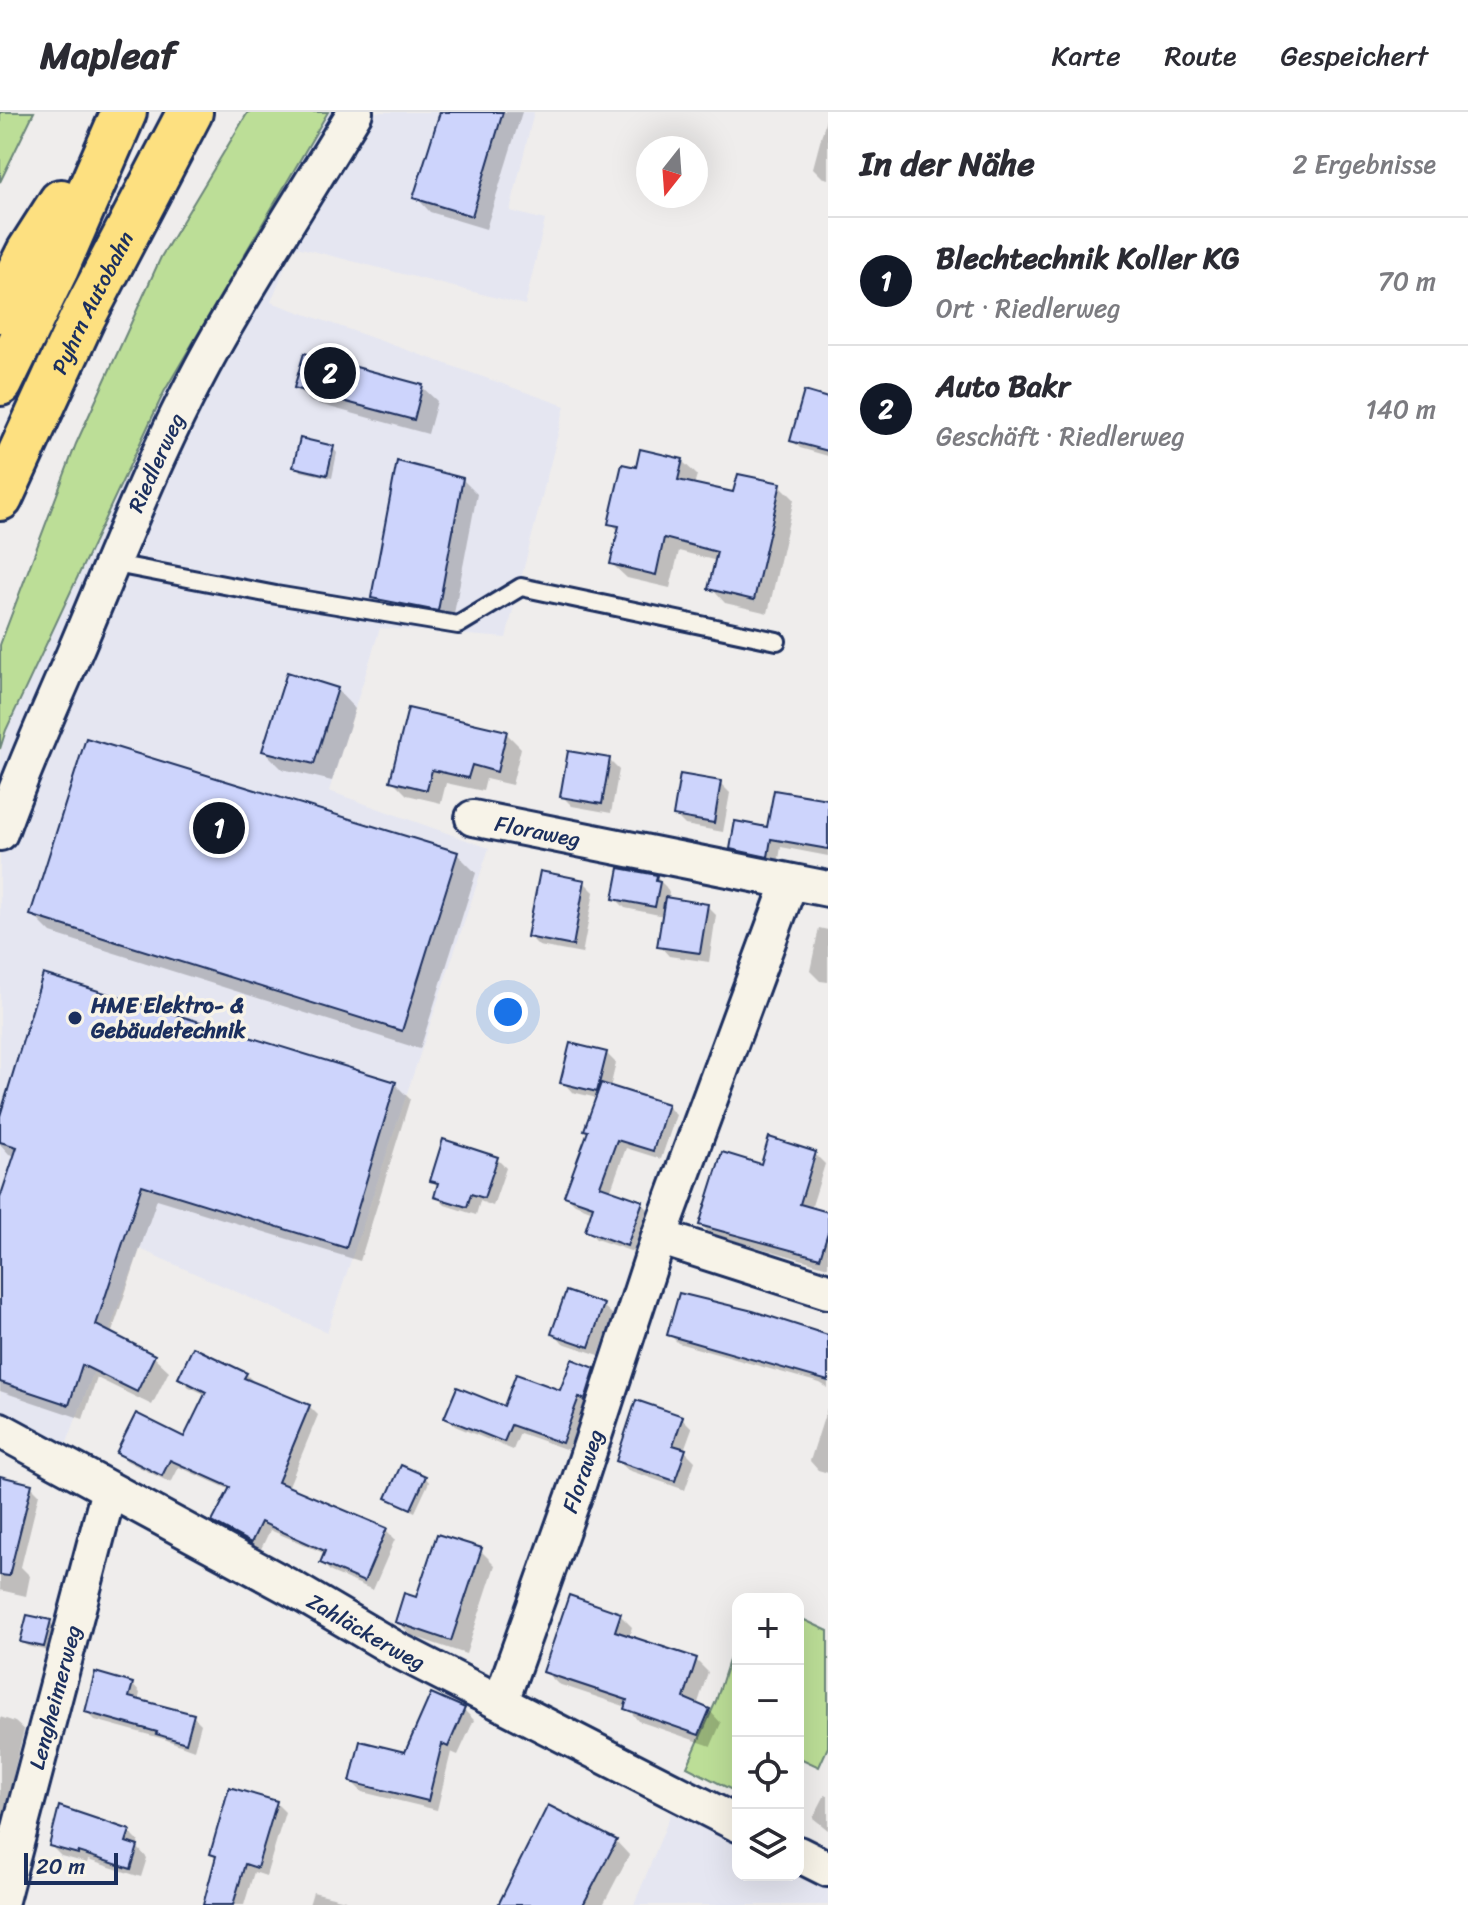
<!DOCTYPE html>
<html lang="de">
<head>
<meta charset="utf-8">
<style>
  :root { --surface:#fff; --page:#f7f7f7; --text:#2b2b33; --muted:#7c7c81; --line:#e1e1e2; --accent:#111827 }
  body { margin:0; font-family:Sriracha,sans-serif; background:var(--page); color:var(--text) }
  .controls { position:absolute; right:24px; bottom:24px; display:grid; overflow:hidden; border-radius:16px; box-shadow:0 8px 32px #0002 }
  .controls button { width:72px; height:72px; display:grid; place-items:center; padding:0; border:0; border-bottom:2px solid var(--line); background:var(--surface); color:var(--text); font:40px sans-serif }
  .compass { position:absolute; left:636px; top:24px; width:72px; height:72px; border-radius:50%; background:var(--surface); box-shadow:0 8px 32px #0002; rotate:197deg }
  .scale { position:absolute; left:24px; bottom:20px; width:94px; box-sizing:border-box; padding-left:8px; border:4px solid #1b2f5e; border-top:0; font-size:22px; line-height:28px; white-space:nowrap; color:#1b2f5e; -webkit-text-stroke:6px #f7f3e8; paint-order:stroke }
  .you { position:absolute; left:508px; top:900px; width:28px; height:28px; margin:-20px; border:6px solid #fff; border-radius:50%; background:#1a73e8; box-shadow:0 0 0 12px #1a73e833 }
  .badge { display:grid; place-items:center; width:52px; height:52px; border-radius:50%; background:var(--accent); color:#fff; font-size:26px; font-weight:700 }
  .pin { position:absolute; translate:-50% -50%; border:4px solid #fff; box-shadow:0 2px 8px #0006 }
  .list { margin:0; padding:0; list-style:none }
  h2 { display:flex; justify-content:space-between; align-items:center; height:104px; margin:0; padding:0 32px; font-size:34px }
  h2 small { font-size:26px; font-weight:400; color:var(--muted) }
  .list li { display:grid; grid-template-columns:52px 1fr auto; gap:24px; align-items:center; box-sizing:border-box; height:128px; padding:0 32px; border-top:2px solid var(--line) }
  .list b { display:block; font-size:30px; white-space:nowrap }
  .list p { margin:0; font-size:26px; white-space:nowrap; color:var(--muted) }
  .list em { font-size:26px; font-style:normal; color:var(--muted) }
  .icon { flex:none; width:44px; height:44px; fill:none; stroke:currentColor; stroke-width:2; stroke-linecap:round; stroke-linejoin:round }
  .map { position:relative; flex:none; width:828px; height:1793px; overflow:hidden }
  header { display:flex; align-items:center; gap:48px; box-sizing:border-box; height:112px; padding:0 40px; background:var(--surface); border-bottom:2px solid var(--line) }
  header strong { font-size:38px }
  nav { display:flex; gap:44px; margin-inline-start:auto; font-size:28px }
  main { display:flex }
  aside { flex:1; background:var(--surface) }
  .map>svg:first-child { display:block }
</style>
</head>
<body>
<header>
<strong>Mapleaf</strong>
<nav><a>Karte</a><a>Route</a><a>Gespeichert</a></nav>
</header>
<main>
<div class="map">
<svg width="828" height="1793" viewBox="0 0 828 1793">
  <rect width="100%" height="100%" fill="#efedec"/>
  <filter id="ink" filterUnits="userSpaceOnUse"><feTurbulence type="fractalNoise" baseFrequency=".0125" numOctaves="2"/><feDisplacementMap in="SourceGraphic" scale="16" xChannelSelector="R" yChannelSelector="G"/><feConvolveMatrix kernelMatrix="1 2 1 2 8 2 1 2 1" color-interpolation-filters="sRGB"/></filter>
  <g filter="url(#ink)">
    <g fill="#e5e6f1">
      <path d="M328,0H534L510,99L545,108L525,193L293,134L271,190L565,294L506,526L380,516L329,679L489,736L327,1220L140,1137L57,1357L0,1332V637L6,618L164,280Z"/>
      <path d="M672,1699L738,1730V1763H798V1759L828,1773V1793H634Z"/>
    </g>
    <g fill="#bcde97" stroke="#6c867a" stroke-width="2">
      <path d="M0,0H34L0,70Z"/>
      <path d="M248,0H328L164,280L6,618L0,637V533L76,332L161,145Z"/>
      <path d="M798,1505L828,1519V1635L819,1655L800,1646L798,1648Z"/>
      <path d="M738,1520V1681L687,1655L716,1589Z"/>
    </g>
    <g fill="#0003">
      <path d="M442,0H522L486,117L430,100L416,85Z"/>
      <path d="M826,7L828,8V67L822,65L813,56Z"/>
      <path d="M296,275H422L437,289L428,322L311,290Z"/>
      <path d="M828,288V344L800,336L792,328Z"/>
      <path d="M333,336L337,341L332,366L300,359L296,354Z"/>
      <path d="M682,349L697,363L694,373L735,382L780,373L794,387L768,501L725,491L711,476L717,449L679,439L670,476L627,466L612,452L620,420L611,411L637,357Z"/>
      <path d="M462,367L477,382L452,512L387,500L373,485Z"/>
      <path d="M337,578L355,597L332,669L282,657L264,639Z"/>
      <path d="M506,621L521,636L512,673L486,667L483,679L446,671L441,691L407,683L393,669Z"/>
      <path d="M609,648L619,658L611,701L572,694L562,684Z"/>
      <path d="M720,671L730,681L723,720L685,713L675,703Z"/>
      <path d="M828,689V744L781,735L778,753L742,746L732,736Z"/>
      <path d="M457,742L476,761L420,937L51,821L32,802Z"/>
      <path d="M656,765L666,775L669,781L668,787L707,794L716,803L709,850L669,844L660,834L664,804L625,796L615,786Z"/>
      <path d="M584,770L594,780L582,842L539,834L530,825Z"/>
      <path d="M819,816L828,818V870L820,869L810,859Z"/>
      <path d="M606,941L616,951L610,976L667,994L676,1003L661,1047L626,1036L610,1080L642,1091L651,1100L636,1141L596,1127L587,1118L593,1099L575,1092L566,1083L590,1020L597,986L572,980L563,970Z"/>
      <path d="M395,972L410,987L360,1149L157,1087L111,1223L154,1245L169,1259L152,1293L97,1266L83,1307L0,1279V1092L16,1044L9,1042L0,1032V1010Z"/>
      <path d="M815,1042L825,1052L811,1097L828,1102V1155L711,1122L701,1113L762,1054Z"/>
      <path d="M497,1047L506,1056L493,1094L480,1089L476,1103L445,1093L436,1084L439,1075L432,1068Z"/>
      <path d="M603,1194L613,1203L599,1243L563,1231L554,1221Z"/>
      <path d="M670,1223L828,1225V1276L820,1271L678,1231Z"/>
      <path d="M594,1258L603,1267L588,1293L571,1339L520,1321L513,1338L455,1314L446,1305L505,1297L561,1281Z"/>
      <path d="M246,1262L255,1271L309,1294L318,1303L288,1376L386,1418L395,1427L373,1478L331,1460L322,1451L326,1442L270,1418L260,1439L223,1419L214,1410L231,1378L179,1355L171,1371L127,1349L118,1340L185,1328L207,1283L189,1275L180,1266Z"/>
      <path d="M828,1293V1361L818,1358L810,1349Z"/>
      <path d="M682,1306L692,1316L684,1338L695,1349L685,1378L628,1358L618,1349Z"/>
      <path d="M425,1365L429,1370L415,1400L388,1386Z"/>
      <path d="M0,1367L31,1374L39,1382L21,1455L30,1464L26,1484L0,1478Z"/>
      <path d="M480,1438L495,1453L466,1542L412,1524L397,1509Z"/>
      <path d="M620,1503L632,1515L629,1525L696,1548L708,1560L697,1594L709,1598L721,1611L711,1634L638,1609L627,1595L558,1572L546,1560Z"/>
      <path d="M50,1510L54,1514L48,1539L27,1534L23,1529Z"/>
      <path d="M132,1572L140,1581L138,1590L193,1604L201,1612L194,1638L164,1627L95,1608L87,1600Z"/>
      <path d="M464,1598L474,1608L458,1643L451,1640L437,1698L362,1680L352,1670L406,1642Z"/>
      <path d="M0,1605L15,1610L24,1618L13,1664L21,1672L12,1703L4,1701L0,1718Z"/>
      <path d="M825,1683L828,1684V1718L813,1706Z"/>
      <path d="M276,1691L285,1700L266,1764L254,1760L244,1793H205L217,1747L212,1742Z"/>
      <path d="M129,1720L139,1730L137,1735L147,1746L141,1765L88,1748L87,1751L61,1744L51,1734Z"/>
      <path d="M616,1729L629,1743L603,1793H532Z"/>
      <path d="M313,1780L345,1788L349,1793H309Z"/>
    </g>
    <g fill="#cdd4fc" stroke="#1b2f5e" stroke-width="2">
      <path d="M440,0H503L472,104L413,86Z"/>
      <path d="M304,241L423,273L414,308L294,276Z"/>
      <path d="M804,279L828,286V339L790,329Z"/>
      <path d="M300,326L334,334L327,363L293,355Z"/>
      <path d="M640,337L683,347L678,368L733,380L738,362L781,371L754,488L708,477L717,440L664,426L656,463L610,452L619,414L608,412L622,352L636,355Z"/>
      <path d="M397,349L463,366L438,499L371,486Z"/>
      <path d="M287,560L338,576L314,652L262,639Z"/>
      <path d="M408,596L507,619L497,660L472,653L468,666L432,658L427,678L390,669Z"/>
      <path d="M86,626L458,740L402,919L30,803Z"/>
      <path d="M568,639L610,646L602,692L560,685Z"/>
      <path d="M680,662L721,669L714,711L673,704Z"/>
      <path d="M774,678L828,687V737L771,727L768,745L730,737L735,709L767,715Z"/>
      <path d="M619,756L657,763L656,769L660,770L655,795L613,787Z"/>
      <path d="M540,759L585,768L573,834L527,825Z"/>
      <path d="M665,785L708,792L700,841L657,835Z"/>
      <path d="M43,862L396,970L346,1136L142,1073L96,1213L155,1243L137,1280L82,1253L69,1293L0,1270V1086L17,1035L0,1030V1004Z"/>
      <path d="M570,931L607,940L597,980L560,971Z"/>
      <path d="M601,971L668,992L653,1039L617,1028L600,1074L643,1089L627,1134L585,1119L593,1094L564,1084L588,1019L584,1018Z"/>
      <path d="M769,1025L816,1040L800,1092L828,1100V1120L820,1146L699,1113L722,1040L761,1052Z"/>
      <path d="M443,1027L498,1045L484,1086L471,1082L467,1095L434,1085L438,1071L430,1069Z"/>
      <path d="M566,1179L604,1192L589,1235L551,1222Z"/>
      <path d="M679,1181L753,1199L828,1223V1269L667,1223Z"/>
      <path d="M193,1235L247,1261L244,1266L310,1293L278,1370L387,1416L364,1470L320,1451L325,1439L261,1410L251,1431L212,1410L230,1375L170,1348L162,1364L116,1341L136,1301L184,1325L206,1280L178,1266Z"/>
      <path d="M572,1247L595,1256L585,1288L579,1285L562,1331L511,1313L504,1330L444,1306L457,1275L504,1294L516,1262L560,1278Z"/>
      <path d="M636,1288L683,1304L673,1333L686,1337L675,1369L616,1349Z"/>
      <path d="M401,1353L426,1364L411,1397L386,1386Z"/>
      <path d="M0,1364L32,1372L9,1464L0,1463Z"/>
      <path d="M437,1422L482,1436L451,1529L395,1510L404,1481L416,1485Z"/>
      <path d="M569,1483L621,1501L615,1519L697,1546L684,1586L710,1597L699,1623L624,1597L627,1588L543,1560Z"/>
      <path d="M27,1503L51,1508L44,1535L20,1530Z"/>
      <path d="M95,1560L133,1571L129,1585L194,1602L186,1631L156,1622L157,1620L85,1600Z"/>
      <path d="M431,1581L465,1596L448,1635L442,1632L428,1689L350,1670L360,1629L405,1640Z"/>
      <path d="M229,1675L277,1689L257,1756L245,1752L233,1793H203L216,1744L210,1742Z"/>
      <path d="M548,1693L617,1728L583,1793H498Z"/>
      <path d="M59,1694L130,1718L126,1730L138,1734L131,1757L78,1740V1742L49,1734Z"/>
    </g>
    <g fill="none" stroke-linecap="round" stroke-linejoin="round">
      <defs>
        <path id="service" d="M110,451L276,483L458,513L521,475L777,529"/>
        <g id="minor">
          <path id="s1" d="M473,706L828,777"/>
          <path id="s2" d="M0,721C22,658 50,598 76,537C123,426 167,311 229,207C270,137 313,69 355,0"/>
          <path d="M790,770L659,1125L828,1179"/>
          <path id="s3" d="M0,1318L295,1478L397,1538L738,1712"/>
          <path id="s4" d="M501,1589L579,1370L659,1125"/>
          <path d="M798,1742L828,1757"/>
          <path id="s5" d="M0,1792L109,1378"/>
        </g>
        <g id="motorway">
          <path d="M0,198L29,140L61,90"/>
          <path d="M0,271L57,154L124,0"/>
          <path id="s6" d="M0,386L83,205L190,0"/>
        </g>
      </defs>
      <use href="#service" stroke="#1b2f5e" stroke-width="22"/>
      <use href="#minor" stroke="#1b2f5e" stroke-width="40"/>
      <use href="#motorway" stroke="#1b2f5e" stroke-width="50"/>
      <use href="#service" stroke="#f7f3e8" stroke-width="16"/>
      <use href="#minor" stroke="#f7f3e8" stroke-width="34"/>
      <use href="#motorway" stroke="#fde080" stroke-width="44"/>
    </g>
  </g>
  <circle fill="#1b2f5e" stroke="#f7f3e8" stroke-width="3" cx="75" cy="906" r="8"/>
  <g text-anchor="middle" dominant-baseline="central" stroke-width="7" stroke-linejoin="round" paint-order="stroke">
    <g font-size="22" fill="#1b2f5e" stroke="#f7f3e8">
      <text stroke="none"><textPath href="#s6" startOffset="216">Pyhrn Autobahn</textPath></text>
      <text stroke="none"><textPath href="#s2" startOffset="402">Riedlerweg</textPath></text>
      <text stroke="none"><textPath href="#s1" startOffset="66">Floraweg</textPath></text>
      <text stroke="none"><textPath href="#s4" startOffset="244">Floraweg</textPath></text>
      <text stroke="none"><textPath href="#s3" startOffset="418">Zahläckerweg</textPath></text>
      <text stroke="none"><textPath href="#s5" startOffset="214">Lengheimerweg</textPath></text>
    </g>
    <g font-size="22" font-weight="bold" fill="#1b2f5e" stroke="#f7f3e8" text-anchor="start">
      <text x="91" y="893">HME Elektro- &amp;<tspan x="91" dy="25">Gebäudetechnik</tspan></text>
    </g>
  </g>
</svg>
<div class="controls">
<button>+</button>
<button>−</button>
<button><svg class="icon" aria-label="locate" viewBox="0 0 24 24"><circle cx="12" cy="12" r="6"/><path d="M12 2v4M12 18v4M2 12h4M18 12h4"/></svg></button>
<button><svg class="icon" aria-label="layers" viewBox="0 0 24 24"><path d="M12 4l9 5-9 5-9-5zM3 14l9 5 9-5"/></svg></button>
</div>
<svg class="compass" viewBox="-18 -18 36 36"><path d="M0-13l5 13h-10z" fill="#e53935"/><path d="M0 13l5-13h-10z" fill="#7c7c81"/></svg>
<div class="scale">20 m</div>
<div class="you"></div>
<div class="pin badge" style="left:219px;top:716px">1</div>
<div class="pin badge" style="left:330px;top:261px">2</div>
</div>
<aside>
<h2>In der Nähe<small>2 Ergebnisse</small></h2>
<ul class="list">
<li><span class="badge">1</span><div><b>Blechtechnik Koller KG</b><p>Ort · Riedlerweg</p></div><em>70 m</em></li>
<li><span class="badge">2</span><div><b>Auto Bakr</b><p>Geschäft · Riedlerweg</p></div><em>140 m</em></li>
</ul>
</aside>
</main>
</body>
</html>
